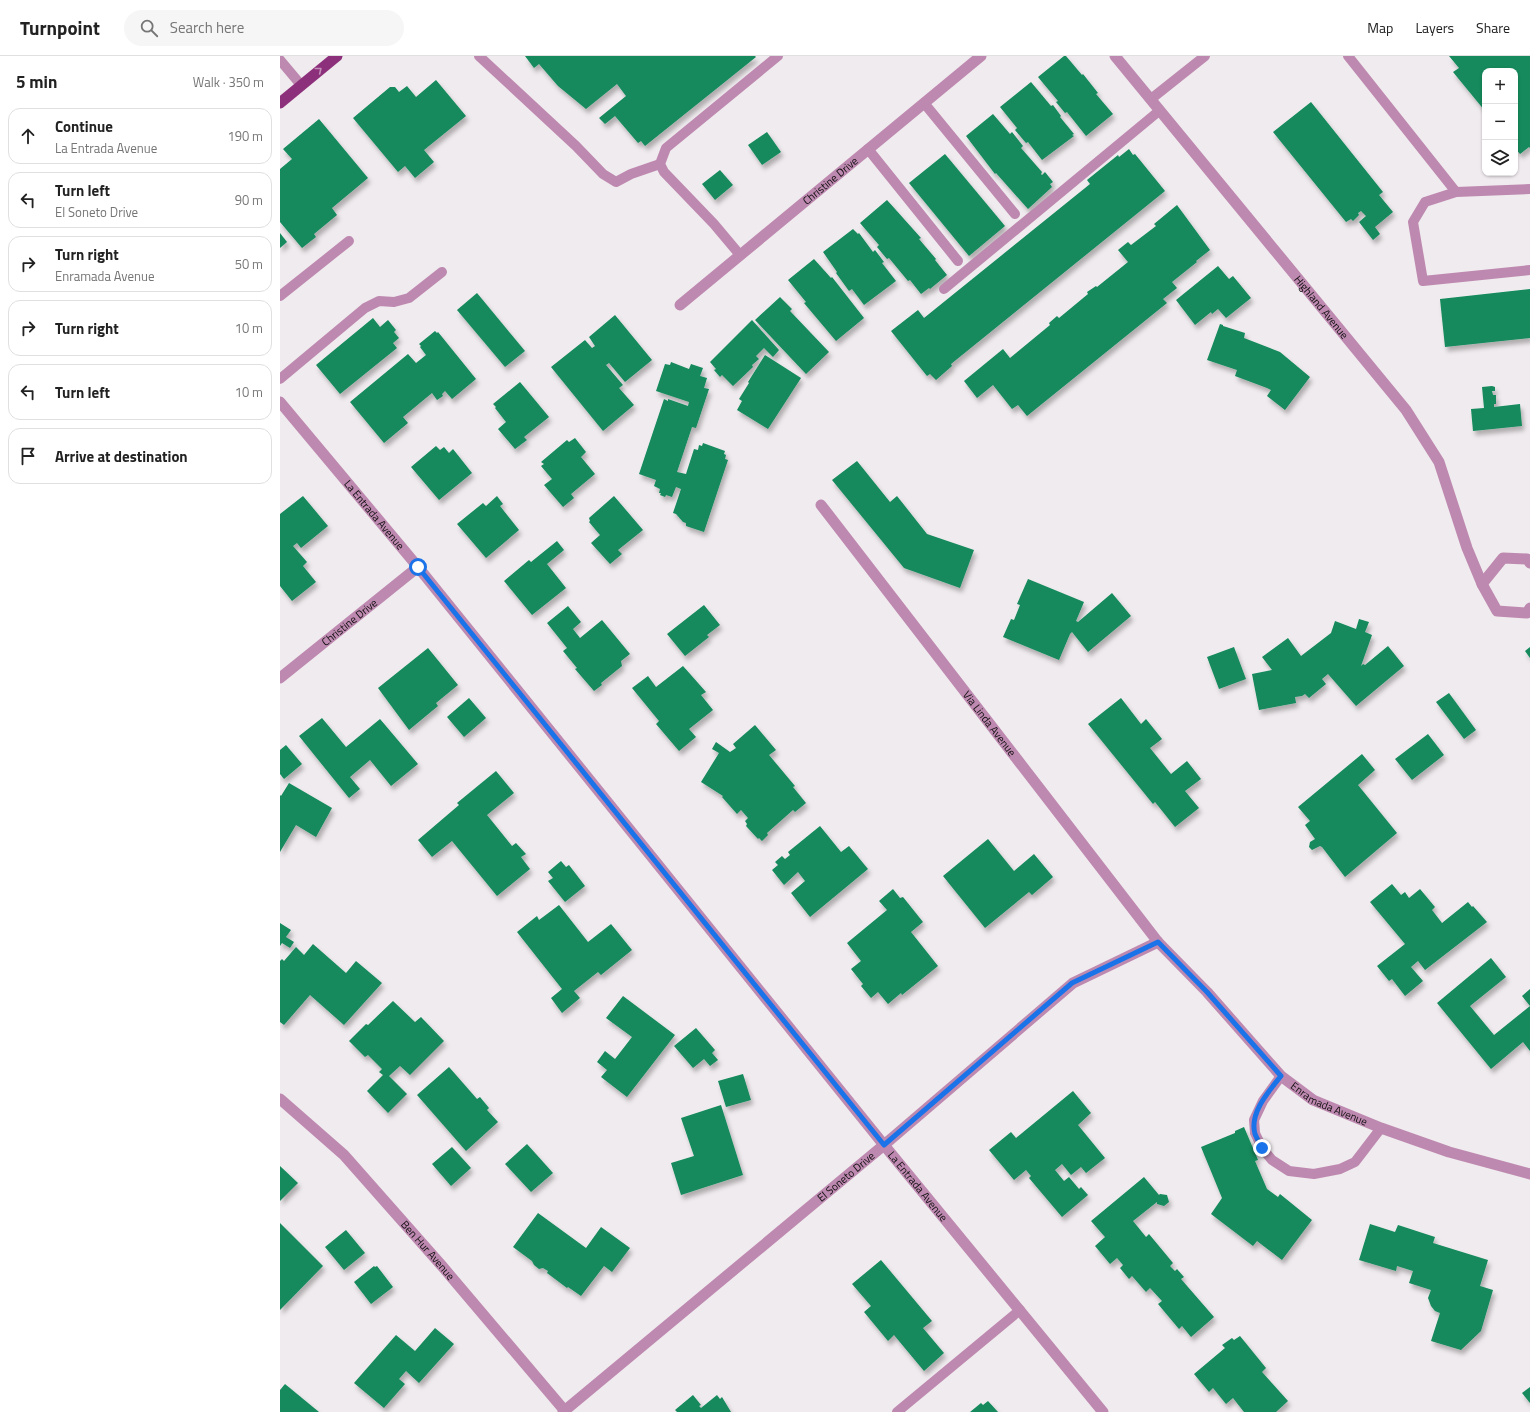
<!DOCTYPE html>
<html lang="en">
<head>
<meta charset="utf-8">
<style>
  :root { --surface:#fff; --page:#f6f6f6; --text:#222; --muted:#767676; --line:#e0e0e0 }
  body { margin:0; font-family:"Titillium Web",sans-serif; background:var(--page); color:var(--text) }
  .controls { position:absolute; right:12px; top:12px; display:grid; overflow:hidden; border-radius:8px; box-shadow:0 1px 3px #0004 }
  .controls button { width:36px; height:36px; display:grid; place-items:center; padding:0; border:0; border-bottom:1px solid var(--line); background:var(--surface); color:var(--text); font:20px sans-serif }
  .stop { position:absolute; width:12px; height:12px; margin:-9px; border:3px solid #1a73e8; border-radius:50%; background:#fff }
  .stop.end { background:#1a73e8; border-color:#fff; box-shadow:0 1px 4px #0008 }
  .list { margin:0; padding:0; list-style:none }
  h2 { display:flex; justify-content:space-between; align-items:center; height:52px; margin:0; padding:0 16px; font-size:17px }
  h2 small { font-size:13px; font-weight:400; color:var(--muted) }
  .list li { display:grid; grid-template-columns:26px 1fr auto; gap:12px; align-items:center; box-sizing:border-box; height:56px; margin:0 8px 8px; padding:0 8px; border:1px solid var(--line); border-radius:12px }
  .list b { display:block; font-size:15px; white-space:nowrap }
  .list p { margin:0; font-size:13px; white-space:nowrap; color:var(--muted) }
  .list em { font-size:13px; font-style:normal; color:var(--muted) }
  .icon { flex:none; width:22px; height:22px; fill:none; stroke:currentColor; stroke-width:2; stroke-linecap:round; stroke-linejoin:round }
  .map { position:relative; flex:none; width:1250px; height:1356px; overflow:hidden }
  header { display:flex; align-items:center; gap:24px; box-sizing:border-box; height:56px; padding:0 20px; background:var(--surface); border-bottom:1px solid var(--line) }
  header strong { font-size:19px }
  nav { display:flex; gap:22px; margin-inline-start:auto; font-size:14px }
  .search { width:280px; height:36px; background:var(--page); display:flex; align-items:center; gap:10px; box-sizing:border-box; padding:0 14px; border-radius:22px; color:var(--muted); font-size:15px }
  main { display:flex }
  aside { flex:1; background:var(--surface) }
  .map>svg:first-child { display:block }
</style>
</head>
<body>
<header>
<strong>Turnpoint</strong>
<div class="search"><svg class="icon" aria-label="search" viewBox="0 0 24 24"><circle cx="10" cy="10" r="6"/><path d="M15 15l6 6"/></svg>Search here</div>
<nav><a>Map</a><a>Layers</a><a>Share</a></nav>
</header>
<main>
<aside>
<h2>5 min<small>Walk · 350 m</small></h2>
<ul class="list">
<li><svg class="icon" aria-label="ahead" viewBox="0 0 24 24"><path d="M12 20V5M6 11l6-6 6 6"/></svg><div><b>Continue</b><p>La Entrada Avenue</p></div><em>190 m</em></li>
<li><svg class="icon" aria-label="left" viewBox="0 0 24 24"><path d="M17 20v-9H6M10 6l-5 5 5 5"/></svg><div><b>Turn left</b><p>El Soneto Drive</p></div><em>90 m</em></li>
<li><svg class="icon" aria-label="right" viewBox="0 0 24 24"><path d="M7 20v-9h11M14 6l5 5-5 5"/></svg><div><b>Turn right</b><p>Enramada Avenue</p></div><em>50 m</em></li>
<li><svg class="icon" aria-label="right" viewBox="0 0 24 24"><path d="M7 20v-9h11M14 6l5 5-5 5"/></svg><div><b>Turn right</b></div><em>10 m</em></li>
<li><svg class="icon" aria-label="left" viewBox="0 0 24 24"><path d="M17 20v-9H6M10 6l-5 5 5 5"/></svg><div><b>Turn left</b></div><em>10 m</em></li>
<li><svg class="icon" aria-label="arrive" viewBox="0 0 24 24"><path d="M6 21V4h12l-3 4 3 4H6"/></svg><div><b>Arrive at destination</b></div></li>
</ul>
</aside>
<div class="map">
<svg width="1250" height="1356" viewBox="0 0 1250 1356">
  <defs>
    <filter id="shadow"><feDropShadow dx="2.5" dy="4.5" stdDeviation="2" flood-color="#0004"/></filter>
  </defs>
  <rect width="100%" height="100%" fill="#f0ebee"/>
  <g fill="#138a5c" filter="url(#shadow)">
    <path d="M245,0H475L476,1L365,90L361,85L358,87L335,60L325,68L319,62L346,40L337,28L306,53L278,30L259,8L254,12Z"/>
    <path d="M784,0H786L802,19L803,18L818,37L816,38L833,58L806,80L787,56L785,57L776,46L778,45L758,21Z"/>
    <path d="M1169,0H1250V92L1249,91L1240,98L1235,92V15H1205V55L1173,16L1179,12Z"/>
    <path d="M156,24L186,60L144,94L154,106L135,122L125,110L118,116L73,62L110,31H115L119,36L127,30L136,41Z"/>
    <path d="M751,26L771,50L773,49L781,60L780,61L794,78L792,79L794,80L762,104L748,86L746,87L735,74L737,72L720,51Z"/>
    <path d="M1031,46L1103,136L1099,139L1113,156L1095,171L1100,178L1093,184L1079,166L1086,160L1081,155L1078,157L1079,159L1073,165L1071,163L1066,166L993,76Z"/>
    <path d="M713,58L730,78L732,76L743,90L741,92L762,116L761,118L762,119L765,116L773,126L770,128L772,131L748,153L716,117L715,118L686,80Z"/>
    <path d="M39,63L88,122L52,152L57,159L34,178L36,181L22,192L0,166V113L12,103L3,93Z"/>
    <path d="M487,76L501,96L482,109L468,89Z"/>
    <path d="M849,93L853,99L855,98L885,135L671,308L672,310L656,324L650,318L647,320L611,275L638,254L644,262L810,128L807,124L838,99L839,101Z"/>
    <path d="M665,98L725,170L689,200L629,127Z"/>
    <path d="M440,114L453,129L435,144L422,128Z"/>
    <path d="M607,144L641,182L639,183L656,203L655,204L667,219L650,233L649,232L641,238L630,224L628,225L609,202L607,203L597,191L599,189L580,167Z"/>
    <path d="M897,149L930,194L916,205L917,206L892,226L897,232L883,243L887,247L747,360L738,349L732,353L713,329L697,342L684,325L723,293L730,302L770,269L769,267L777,260L779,262L808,238L807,236L816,230L817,231L848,206L838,194L848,186L851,189L876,170L874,168Z"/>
    <path d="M573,173L578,178L579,177L593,196L595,194L604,206L602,207L616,225L584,249L572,233L569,235L556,217L557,216L543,196Z"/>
    <path d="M0,177L7,186L0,192Z"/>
    <path d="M534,203L551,222L552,221L584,262L556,285L524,247L526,246L508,224Z"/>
    <path d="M938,210L949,223L953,220L971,242L946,262L938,253L932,258L931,256L915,269L896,244Z"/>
    <path d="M1250,233V282L1165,291L1160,243Z"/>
    <path d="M197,237L245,295L225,311L177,254Z"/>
    <path d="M500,241L512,253L510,255L549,296L526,318L475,264Z"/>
    <path d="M335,259L372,304L345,326L329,307L326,309L343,329L339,332L354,349L323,375L271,311L305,284L312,292L315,290L309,281Z"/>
    <path d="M93,262L100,271L108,264L116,274L114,276L119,282L113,287L117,292L60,338L36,309Z"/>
    <path d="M472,264L499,294L493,301L484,292L476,300L479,303L472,309L473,311L453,330L442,319L440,321L434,314L436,313L430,306Z"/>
    <path d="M940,268L943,269V270L965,277L964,282L1000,296L1030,321L1005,354L987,340L991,334L987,332L955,320L957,314L927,304Z"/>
    <path d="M155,275L157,277L158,276L196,323L172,343L165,335L162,338L163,340L157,344L152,337L123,361L128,367L104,387L70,346L128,298L136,307L146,299L140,291L141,290L139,288Z"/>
    <path d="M485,299L521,322L488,373L457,354L462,345L459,343L469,327L468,326Z"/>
    <path d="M391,306L409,313L411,308L423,312L420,320L427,322L424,332L429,333L416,372L412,371L397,416L406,418L414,393L418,394L419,389L422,390L423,387L445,395L444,398L446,399L445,403L448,404L424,476L406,470V467L403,466L396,458L393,457L401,433L396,431L392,441L386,439L385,441L380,439L381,437H379L380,433L374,430L376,424L359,418L384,343L388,345V343L408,350L409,346L376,335L385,308L390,309Z"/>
    <path d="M240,326L269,361L244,381L247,384L235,393L218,373L226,366L215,352L216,351L213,348Z"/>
    <path d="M1212,330L1215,331V335H1212L1213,339H1216V348H1214V351L1240,348L1242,370L1193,375L1191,353L1204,352L1202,331Z"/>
    <path d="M295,382L306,396L301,401L315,418L291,438L294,442L283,451L264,429L272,423L261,410L264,408L261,406L287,384L289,386Z"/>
    <path d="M156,390L160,394L164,391L169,397L173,393L192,417L159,444L131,411Z"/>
    <path d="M577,405L610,446L617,440L647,478L694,494L680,532L624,512L552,424Z"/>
    <path d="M23,440L48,470L21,492L17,487L13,490L27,506L23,510L36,526L12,545L0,530V458Z"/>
    <path d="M217,440L223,448L220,450L239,474L206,502L177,468L203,447L206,450Z"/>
    <path d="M334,440L363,474L338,494L342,498L330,508L311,487L320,479L309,466L310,465L309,462Z"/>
    <path d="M277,485L284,494L267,508L286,532L252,559L224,525L249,504L251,506Z"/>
    <path d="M748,523L804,546L796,565L798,566L832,537L851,560L808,596L792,576L790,578L779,604L723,581L731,563L734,564L740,549L737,548Z"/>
    <path d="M424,549L440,569L427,579L429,581L405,600L387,578Z"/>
    <path d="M288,550L301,566L293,573L300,582L322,564L350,598L341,605L342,610L321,627L322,629L314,635L295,613L297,612L283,595L287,592L267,567Z"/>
    <path d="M1079,563L1089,566L1085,576L1092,579L1081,610L1083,608L1085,609L1108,590L1124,610L1076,650L1048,618L1042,623L1046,628L1029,642L1025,638L1022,640L1015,641L1016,647L979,654L972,618L992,614L982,601L1008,582L1021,600L1051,577L1055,565L1076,573Z"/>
    <path d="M954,591L966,623L939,633L927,601Z"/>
    <path d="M1250,591V602L1245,595Z"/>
    <path d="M148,592L178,629L156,647L158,650L129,674L98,632Z"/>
    <path d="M403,610L426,636L421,639L433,654L409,673L416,681L399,695L376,668L379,665L352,632L368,620L376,631Z"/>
    <path d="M1169,637L1196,674L1184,683L1156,646Z"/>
    <path d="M189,642L206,662L184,681L167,661Z"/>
    <path d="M841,642L861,668L866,663L882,683L870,692L891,718L907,705L921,723L905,735L919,752L895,771L875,746L873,748L808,668Z"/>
    <path d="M42,662L66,691L100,663L138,708L111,730L90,704L70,721L80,733L69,742L19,680Z"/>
    <path d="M475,669L496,694L489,699L515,730L513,731L526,747L515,756L513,754L487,777L488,779L482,785L479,782L478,783L466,770L467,768L465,765L468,762L461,754L457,758L442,741L443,740L421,726L439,697L432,693L436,686L450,696L456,692L453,688Z"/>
    <path d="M1148,678L1164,699L1132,724L1115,703Z"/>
    <path d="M6,689L22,708L4,723L0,718V694Z"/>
    <path d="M1082,698L1095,714L1078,729L1117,777L1065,821L1042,791L1040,790L1032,794L1029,791L1030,786L1035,783L1025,769L1030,765L1018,751Z"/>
    <path d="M216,715L234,737L207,759L232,790L236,787L246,798L241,801L250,813L217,840L172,785L152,801L138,784L179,749L177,747Z"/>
    <path d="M9,727L52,752L36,781L16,769L0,796V739L1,740Z"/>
    <path d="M540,770L561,796L569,790L588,813L530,861L511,837L525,825L518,816L504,829L492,814L498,809L495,806L502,800L505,803L510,799L508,796Z"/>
    <path d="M708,783L734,815L754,798L773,821L752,839L749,836L705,872L663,820Z"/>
    <path d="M281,805L286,811L289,809L305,830L285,846L268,825L273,822L268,816Z"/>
    <path d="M1112,828L1121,839L1125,836L1129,842L1140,833L1155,851L1152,854L1162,867L1188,846L1192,851L1193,850L1207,866L1145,914L1138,905L1131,911L1143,925L1125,940L1112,923L1109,925L1097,910L1125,888L1090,846Z"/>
    <path d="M613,833L620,842L623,841L643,866L631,876L658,910L622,939L621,937L608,948L598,936L591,942L581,930L583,928L571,913L581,905L567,887L607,854L599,845Z"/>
    <path d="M279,849L308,886L331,868L352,894L321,919L318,916L294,935L300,942L282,957L271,942L282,933L237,876L257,860L259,864Z"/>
    <path d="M0,867L11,874L6,881L14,886L10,892L2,887L0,890Z"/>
    <path d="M33,888L66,917L76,905L102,927L64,969L30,939L4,969L0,966V905L2,903L4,905L16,891L24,899Z"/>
    <path d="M1211,902L1226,921L1190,950L1214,979L1250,950L1242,940L1250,933V995L1243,986L1211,1013L1157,947Z"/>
    <path d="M343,940L395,979L347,1041L321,1021L327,1014L317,1006L325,995L335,1003L352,981L326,962Z"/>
    <path d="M113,945L135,966L141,961L164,985L130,1019L120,1010L109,1020L127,1038L108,1057L87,1035L103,1019L99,1016L102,1013L88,999L85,1001L69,985L86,968L88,969Z"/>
    <path d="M416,972L435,994L432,997L438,1004L430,1010L424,1003L413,1012L394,990Z"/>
    <path d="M169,1011L197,1043L200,1041L209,1052L207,1054L218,1066L186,1095L137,1039Z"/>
    <path d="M463,1018L471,1044L446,1051L438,1025Z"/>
    <path d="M793,1035L811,1057L798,1069L825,1102L806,1117L801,1111L791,1119L782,1108L775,1114L784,1125L789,1121L799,1133L801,1131L808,1139L782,1161L749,1122L751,1120L746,1114L734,1124L709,1094L731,1076L736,1082Z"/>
    <path d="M441,1049L463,1119L401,1139L391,1107L414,1100L401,1062Z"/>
    <path d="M964,1071L978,1104L975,1105L987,1133L998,1141L1000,1138L1032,1164L1002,1204L977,1185L973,1190L931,1158L942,1142L921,1091L955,1077V1075Z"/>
    <path d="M247,1088L273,1117L251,1136L225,1108Z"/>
    <path d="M172,1091L191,1112L171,1130L152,1108Z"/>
    <path d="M0,1110L18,1127L0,1145Z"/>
    <path d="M864,1121L879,1139L880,1138L887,1139L889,1146L884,1150L877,1148V1146L853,1165L866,1181L869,1178L893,1207L890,1210L895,1215L897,1213L904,1221L901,1223L934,1261L911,1281L902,1270L899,1273L878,1248L882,1245L870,1232L866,1236L852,1220L849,1223L840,1212L843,1209L837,1202L830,1208L815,1190L825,1181L811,1165Z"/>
    <path d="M258,1157L306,1192L321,1171L350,1192L332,1216L324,1210L301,1240L288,1231L287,1232L267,1217L268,1215L263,1212L259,1213L254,1209L252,1205L233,1191Z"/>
    <path d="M0,1167L43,1210L0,1254Z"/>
    <path d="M1090,1168L1115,1176L1118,1169L1155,1181L1153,1187L1208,1204L1200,1230L1213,1234L1201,1275L1181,1294L1151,1285L1160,1257L1155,1255L1151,1250L1148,1242L1151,1234L1129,1227L1133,1215L1117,1210L1116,1215L1079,1204Z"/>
    <path d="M66,1174L85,1197L64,1214L45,1191Z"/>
    <path d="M601,1204L652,1265L643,1272L664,1297L644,1315L614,1279L608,1285L584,1256L591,1250L572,1228Z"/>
    <path d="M94,1210L95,1211L97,1210L113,1231L91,1248L74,1226Z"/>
    <path d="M155,1272L174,1288L139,1327L126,1315L119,1323L125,1328L104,1352L74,1327L116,1279L135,1295Z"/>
    <path d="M960,1280L986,1312L982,1316L1008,1345L996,1356H964L953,1342L946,1348L933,1332L929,1336L914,1318L945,1292L942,1289L952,1282L954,1284Z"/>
    <path d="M5,1328L39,1356H0V1334Z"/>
    <path d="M1250,1331V1347L1242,1337Z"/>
    <path d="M413,1339L421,1349L419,1350L421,1352L437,1339L440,1343L442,1341L451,1356H397L395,1354Z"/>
    <path d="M708,1345L718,1356H690L701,1347L703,1349Z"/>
  </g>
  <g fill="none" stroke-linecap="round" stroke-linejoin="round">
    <g stroke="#be89b0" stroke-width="10">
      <path d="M199,0L296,90L323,118L336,126L351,118L380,108"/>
      <path d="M1068,0L1176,136"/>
      <path d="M0,4L21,29"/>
      <path d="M871,43L925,0"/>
      <path d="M644,47L735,158"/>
      <path d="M588,93L678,205"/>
      <path d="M1250,133L1176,136L1145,146L1133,166L1143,225L1250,214"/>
      <path d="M460,199L434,168L384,116L380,108L386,92L498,0"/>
      <path d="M664,233L879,55"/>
      <path d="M0,240L69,185"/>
      <path d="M0,323L85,252L99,245L114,246L129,242L162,216"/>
      <path d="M1001,1020L983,1045L974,1064L975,1077L982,1092L992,1104L1009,1115L1034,1118L1060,1113L1075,1106L1101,1072"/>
      <path d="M617,1356L740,1254"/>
    </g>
    <g stroke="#be89b0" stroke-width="11">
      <path id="s1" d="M835,0L1126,354L1159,406L1187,492L1202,528L1217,555L1247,557L1250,552"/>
      <path id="s2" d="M400,249L701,0"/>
      <path id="s3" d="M0,346L138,511L604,1089L823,1356"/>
      <path id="s4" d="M541,449L878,886L927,936L1001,1020L1033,1044L1101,1072L1169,1096L1250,1118"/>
      <path d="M1202,528L1223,502L1247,503L1250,507"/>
      <path id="s5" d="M0,622L138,511"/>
      <path id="s6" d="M0,1043L64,1099L162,1210L285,1355"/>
      <path id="s7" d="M283,1356L604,1089L793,927L878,886"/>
    </g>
    <path stroke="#8d307b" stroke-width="11" d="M0,47L57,0"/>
  </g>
  <defs><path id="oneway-chevron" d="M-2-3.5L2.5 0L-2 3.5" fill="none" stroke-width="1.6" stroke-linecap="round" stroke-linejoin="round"/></defs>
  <use stroke="#c08db6" href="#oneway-chevron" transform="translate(39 14) rotate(-39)"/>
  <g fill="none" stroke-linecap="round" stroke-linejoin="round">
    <path stroke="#1a73e8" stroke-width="5" d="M138,511L604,1089L792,927L878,886L927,936L1001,1020C989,1035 969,1057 975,1078C977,1083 980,1088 982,1092"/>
  </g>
  <g text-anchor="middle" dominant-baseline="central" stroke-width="3.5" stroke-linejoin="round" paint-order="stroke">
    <g font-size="11" fill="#121011" stroke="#fff">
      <text stroke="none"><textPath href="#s2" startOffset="195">Christine Drive</textPath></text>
      <text stroke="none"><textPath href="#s1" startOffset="325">Highland Avenue</textPath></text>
      <text stroke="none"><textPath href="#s3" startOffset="147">La Entrada Avenue</textPath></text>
      <text stroke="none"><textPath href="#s5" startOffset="89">Christine Drive</textPath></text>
      <text stroke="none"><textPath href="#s4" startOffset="276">Via Linda Avenue</textPath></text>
      <text stroke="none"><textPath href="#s4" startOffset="790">Enramada Avenue</textPath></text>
      <text stroke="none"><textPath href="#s7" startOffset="368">El Soneto Drive</textPath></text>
      <text stroke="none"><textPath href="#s3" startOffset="1011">La Entrada Avenue</textPath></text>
      <text stroke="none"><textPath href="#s6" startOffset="212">Ben Hur Avenue</textPath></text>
    </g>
  </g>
</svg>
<div class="controls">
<button>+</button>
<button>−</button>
<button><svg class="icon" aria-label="layers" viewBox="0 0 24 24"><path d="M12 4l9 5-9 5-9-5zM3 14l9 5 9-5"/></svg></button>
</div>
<div class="stop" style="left:138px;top:511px"></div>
<div class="stop end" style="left:982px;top:1092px"></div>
</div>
</main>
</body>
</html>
